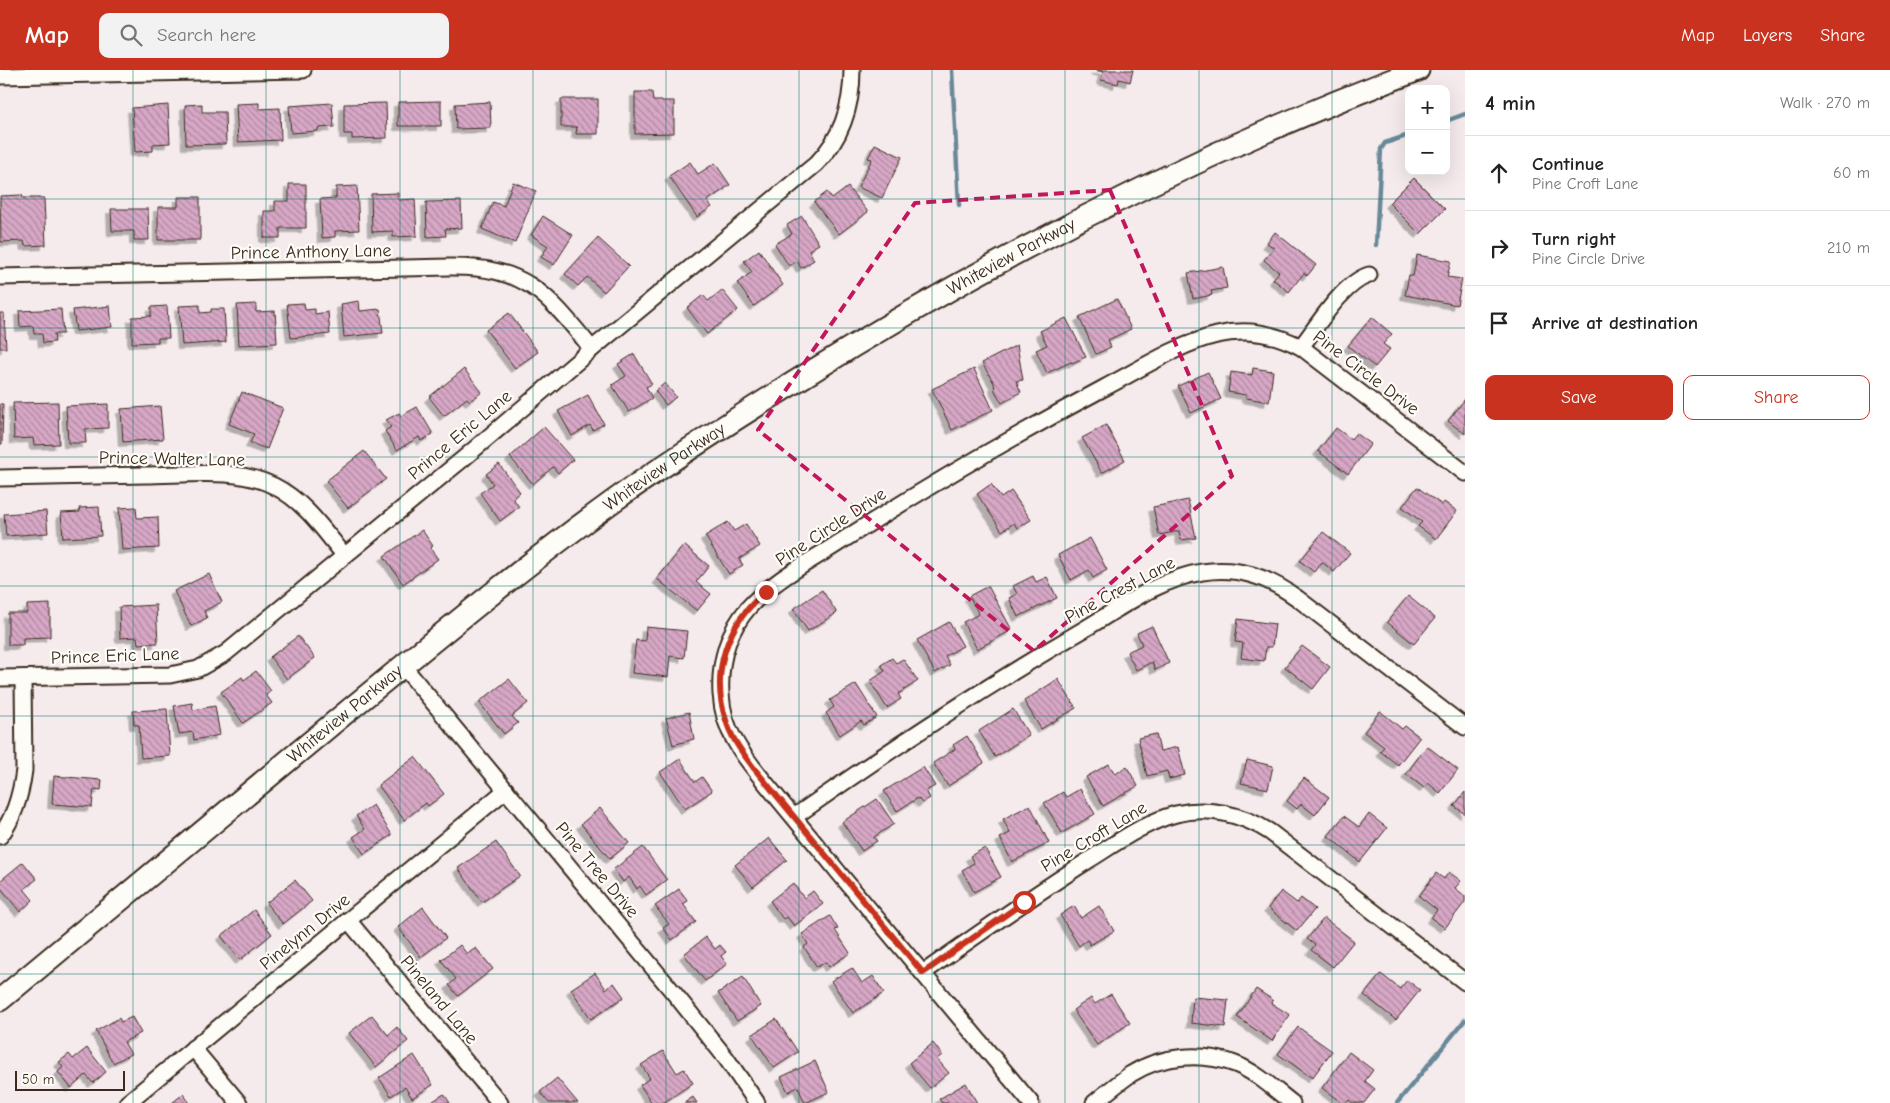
<!DOCTYPE html>
<html lang="en">
<head>
<meta charset="utf-8">
<style>
  :root { --surface:#fff; --page:#f2f2f2; --text:#222; --muted:#767676; --line:#e0e0e0; --accent:#c8321e }
  body { margin:0; font-family:"Comic Neue",sans-serif; background:var(--page); color:var(--text) }
  .controls { position:absolute; right:15px; top:15px; display:grid; overflow:hidden; border-radius:10px; box-shadow:0 5px 20px #0002 }
  .controls button { width:45px; height:45px; display:grid; place-items:center; padding:0; border:0; border-bottom:1px solid var(--line); background:var(--surface); color:var(--text); font:25px sans-serif }
  .scale { position:absolute; left:15px; bottom:12px; width:110px; box-sizing:border-box; padding-left:5px; border:2px solid #3b2a1e; border-top:0; font-size:14px; line-height:18px; white-space:nowrap; color:#3b2a1e; -webkit-text-stroke:4px #fdfcf7; paint-order:stroke }
  .stop { position:absolute; width:15px; height:15px; margin:-11px; border:4px solid #c8321e; border-radius:50%; background:#fff }
  .stop.end { background:#c8321e; border-color:#fff; box-shadow:0 1px 5px #0008 }
  .list { margin:0; padding:0; list-style:none }
  h2 { display:flex; justify-content:space-between; align-items:center; height:65px; margin:0; padding:0 20px; font-size:21px }
  h2 small { font-size:16px; font-weight:400; color:var(--muted) }
  .list li { display:grid; grid-template-columns:32px 1fr auto; gap:15px; align-items:center; box-sizing:border-box; height:75px; padding:0 20px; border-top:1px solid var(--line) }
  .list b { display:block; font-size:19px; white-space:nowrap }
  .list p { margin:0; font-size:16px; white-space:nowrap; color:var(--muted) }
  .list em { font-size:16px; font-style:normal; color:var(--muted) }
  .actions { display:flex; gap:10px; padding:15px 20px }
  .actions a { flex:1; padding:11px 0; border:1px solid var(--accent); border-radius:10px; text-align:center; font-size:18px; color:var(--accent) }
  .actions .main { background:var(--accent); color:#fff }
  .icon { flex:none; width:28px; height:28px; fill:none; stroke:currentColor; stroke-width:2; stroke-linecap:round; stroke-linejoin:round }
  .map { position:relative; flex:none; width:1465px; height:1033px; overflow:hidden }
  header { display:flex; align-items:center; gap:30px; box-sizing:border-box; height:70px; padding:0 25px; background:var(--accent); color:#fff }
  header strong { font-size:24px }
  nav { display:flex; gap:28px; margin-inline-start:auto; font-size:18px }
  .search { width:350px; height:45px; background:var(--page); display:flex; align-items:center; gap:12px; box-sizing:border-box; padding:0 18px; border-radius:10px; color:var(--muted); font-size:19px }
  main { display:flex }
  aside { flex:1; background:var(--surface) }
  .map>svg:first-child { display:block }
</style>
</head>
<body>
<header>
<strong>Map</strong>
<div class="search"><svg class="icon" aria-label="search" viewBox="0 0 24 24"><circle cx="10" cy="10" r="6"/><path d="M15 15l6 6"/></svg>Search here</div>
<nav><a>Map</a><a>Layers</a><a>Share</a></nav>
</header>
<main>
<div class="map">
<svg width="1465" height="1033" viewBox="0 0 1465 1033">
  <defs>
    <pattern id="building-back-hatch" width="6" height="6" patternUnits="userSpaceOnUse" patternTransform="scale(1.25)"><rect width="6" height="6" fill="#d7a7c6"/><path d="M-1 5l2 2M0 0l6 6M5-1l2 2" fill="none" stroke="#b088a0"/></pattern>
    <filter id="shadow"><feDropShadow dx="-4.5" dy="4.5" stdDeviation="0" flood-color="#0004"/></filter>
  </defs>
  <rect width="100%" height="100%" fill="#f5ebed"/>
  <filter id="ink" filterUnits="userSpaceOnUse"><feTurbulence type="fractalNoise" baseFrequency=".02" numOctaves="2"/><feDisplacementMap in="SourceGraphic" scale="10" xChannelSelector="R" yChannelSelector="G"/><feConvolveMatrix kernelMatrix="1 2 1 2 8 2 1 2 1" color-interpolation-filters="sRGB"/></filter>
  <g filter="url(#ink)">
    <g fill="none" stroke-linecap="round" stroke-linejoin="round">
      <g stroke="#698998" stroke-width="4.5">
        <path d="M952,0L959,135"/>
        <path d="M1446,51L1465,44"/>
        <path d="M1376,175L1381,79L1385,73L1409,65"/>
        <path d="M1397,1033L1465,950"/>
      </g>
    </g>
    <g fill="url(#building-back-hatch)" stroke="#3b2a1e" filter="url(#shadow)">
      <path d="M1095,0H1133L1130,12L1119,9L1118,14L1101,10L1103,2Z"/>
      <path d="M635,22H652L653,31H674V63L635,64Z"/>
      <path d="M561,29H598V64H576L577,57H561Z"/>
      <path d="M441,31V56H398V32Z"/>
      <path d="M490,32L491,58L456,59L455,34Z"/>
      <path d="M259,33V39L280,38L281,70L238,72L236,34Z"/>
      <path d="M332,33L334,57L318,58V61L291,63L289,36Z"/>
      <path d="M386,33L387,68L352,69V64H344V34Z"/>
      <path d="M202,34V42H225L226,74L186,75L185,35Z"/>
      <path d="M168,35L170,73L153,74V81L135,82L132,38Z"/>
      <path d="M875,74L902,87L882,128L858,117L872,89L868,88Z"/>
      <path d="M690,92L698,104L715,93L730,115L707,131L712,137L697,147L669,106Z"/>
      <path d="M1414,108L1445,139L1420,164L1389,133Z"/>
      <path d="M513,112L536,121L515,173L482,159L493,132L504,136Z"/>
      <path d="M289,114H306V158H280V168H264V141H275V131H289Z"/>
      <path d="M357,116L359,160L335,161V167L322,168L320,129L336,128V117Z"/>
      <path d="M848,117L868,142L839,164L814,132L827,122L832,129Z"/>
      <path d="M398,123V130L415,129L417,166L393,167V161L372,162L371,124Z"/>
      <path d="M22,125L23,128H44L46,175L25,176L24,171L1,172L0,126Z"/>
      <path d="M178,127H200V170H158V137H178Z"/>
      <path d="M461,131L462,158L445,159L446,166L427,167L426,132Z"/>
      <path d="M111,139H148L149,170H134V161H112Z"/>
      <path d="M543,146L573,165L554,195L541,187L548,176L531,165Z"/>
      <path d="M802,146L819,174L809,180L814,190L801,198L797,191L789,196L775,174L792,164L787,155Z"/>
      <path d="M1275,162L1316,195L1307,206L1304,203L1289,222L1273,209L1279,202L1264,190L1274,178L1267,173Z"/>
      <path d="M598,168L629,196L604,222L587,207L578,216L565,204Z"/>
      <path d="M759,180L783,215L754,236L737,213L752,202L744,191Z"/>
      <path d="M1417,185L1451,191L1447,207L1462,209L1457,235L1405,225L1409,205L1413,206Z"/>
      <path d="M1223,197L1227,218L1211,221L1212,225L1193,229L1188,203Z"/>
      <path d="M722,220L738,240L707,264L687,238L703,225L708,231Z"/>
      <path d="M1117,229L1131,259L1108,270L1111,277L1096,284L1079,247Z"/>
      <path d="M359,231L360,241L380,239L383,263L344,267L341,234Z"/>
      <path d="M304,233L305,240L315,239V244L328,242L330,264L291,268L287,234Z"/>
      <path d="M256,234V242L275,241L277,273L239,275L237,235Z"/>
      <path d="M200,235V243L211,242V239H224L226,272L182,275L179,236Z"/>
      <path d="M110,236L112,257L76,261L73,240Z"/>
      <path d="M167,236L169,268H158V272L132,273V247L151,246V237Z"/>
      <path d="M61,239L63,264H54L55,272L43,273L42,264H34L33,256L20,257L19,241Z"/>
      <path d="M0,243H4L6,278H0Z"/>
      <path d="M509,243L538,282L515,298L486,260Z"/>
      <path d="M1372,247L1392,264L1383,274L1390,279L1375,297L1348,276Z"/>
      <path d="M1066,248L1086,287L1072,293L1071,292L1047,303L1036,280L1047,275L1040,261Z"/>
      <path d="M1017,275L1023,310L1016,311L1021,322L1002,333L995,321L994,313L982,293Z"/>
      <path d="M634,284L652,314L646,317L652,328L629,342L612,315L626,306L618,294Z"/>
      <path d="M1253,298L1273,301L1269,332L1246,328V325L1228,322L1231,302L1252,305Z"/>
      <path d="M464,299L482,322L470,331L467,328L444,346L429,327Z"/>
      <path d="M974,299L993,340L952,360L932,319Z"/>
      <path d="M1208,302L1221,329L1191,343L1178,316Z"/>
      <path d="M665,313L676,327L666,335L655,321Z"/>
      <path d="M242,322L283,338L267,379L250,373L254,364L229,354Z"/>
      <path d="M588,325L604,354L593,360L590,355L572,366L558,341Z"/>
      <path d="M1465,329V364L1448,351Z"/>
      <path d="M58,332L59,374L34,375L33,368L14,369L13,333Z"/>
      <path d="M0,334H3L2,374H0Z"/>
      <path d="M108,334V358L85,359L86,373H68L66,336Z"/>
      <path d="M160,336L163,369L123,372L121,339Z"/>
      <path d="M417,337L433,364L421,371L419,367L397,380L385,361L391,357L386,350L399,343L401,346Z"/>
      <path d="M1106,355L1125,390L1102,403L1082,368Z"/>
      <path d="M544,357L573,390L558,403L553,397L533,414L510,387Z"/>
      <path d="M1336,358L1351,369L1356,363L1371,374L1348,404L1318,381Z"/>
      <path d="M364,381L386,409L348,438L326,411Z"/>
      <path d="M499,394L520,422L513,428L519,437L500,451L480,423L493,414L486,404Z"/>
      <path d="M991,414L1001,428L1011,421L1031,450L1017,458L1014,453L1002,461L977,424Z"/>
      <path d="M1417,417L1442,435L1444,432L1457,441L1436,469L1418,456L1422,452L1402,437Z"/>
      <path d="M1188,430L1196,468L1181,470L1179,461L1159,465L1153,437Z"/>
      <path d="M99,437L101,466L63,468L61,443L80,442L79,438Z"/>
      <path d="M136,437L137,448L158,447L159,478L122,480L119,438Z"/>
      <path d="M46,441L48,463L6,466L4,444Z"/>
      <path d="M728,452L734,461L746,454L760,476L739,489L743,495L729,504L705,466Z"/>
      <path d="M422,460L433,476L430,478L438,489L403,514L384,486Z"/>
      <path d="M1323,462L1350,483L1334,502L1322,492L1314,502L1300,491Z"/>
      <path d="M1090,468L1107,500L1093,508L1089,500L1071,510L1058,485Z"/>
      <path d="M684,475L709,496L696,512L711,524L697,541L657,509Z"/>
      <path d="M209,504L222,532L204,541L207,548L191,556L174,521Z"/>
      <path d="M1033,506L1036,512L1047,507L1057,528L1018,547L1009,528L1017,524L1013,516Z"/>
      <path d="M988,516L1012,560L977,579L963,552L979,544L969,526Z"/>
      <path d="M822,520L837,543L808,561L793,539Z"/>
      <path d="M1408,526L1435,548L1414,574L1387,552Z"/>
      <path d="M50,534V567L23,568V575H8V543H27V535Z"/>
      <path d="M156,535L158,573L138,574L137,567L120,568L119,537Z"/>
      <path d="M1238,549L1275,554L1272,577H1266L1264,591L1241,588L1243,573L1235,572Z"/>
      <path d="M949,552L963,576L945,586L950,595L935,603L917,570Z"/>
      <path d="M1152,556L1169,593L1155,600L1152,592L1136,600L1127,582L1142,575L1137,563Z"/>
      <path d="M646,557L687,561L684,588L670,586L668,607L632,603L636,570L645,571Z"/>
      <path d="M298,566L315,588L287,609L270,587Z"/>
      <path d="M1302,576L1330,597L1313,619L1285,597Z"/>
      <path d="M892,588L896,593L903,589L918,611L898,624L901,629L887,638L870,611L885,601L881,595Z"/>
      <path d="M256,601L271,621L266,625L272,633L243,653L221,622L242,607L244,610Z"/>
      <path d="M509,609L528,633L512,646L518,653L504,664L479,632Z"/>
      <path d="M1058,609L1076,638L1041,659L1024,631Z"/>
      <path d="M856,614L877,647L864,655L861,651L840,665L826,643L834,637L830,630Z"/>
      <path d="M192,633L193,640L215,636L220,665L194,670L193,662L179,664L174,636Z"/>
      <path d="M167,639L170,686L141,688L139,655H134L133,641Z"/>
      <path d="M1013,639L1029,665L995,687L979,661Z"/>
      <path d="M1380,641L1402,659L1405,656L1420,667L1398,695L1380,681L1384,677L1364,662Z"/>
      <path d="M689,642L694,669L673,675L666,648Z"/>
      <path d="M1156,664L1160,681L1178,677L1185,705L1169,709L1167,701L1147,706L1138,668Z"/>
      <path d="M967,666L984,693L948,716L933,693L955,679L953,675Z"/>
      <path d="M1427,676L1458,700L1440,723L1428,713L1424,718L1406,704Z"/>
      <path d="M415,687L444,724L428,736L426,733L404,750L378,715Z"/>
      <path d="M680,689L695,712L702,707L712,721L685,739L660,702Z"/>
      <path d="M1247,690L1273,696L1268,719L1241,713Z"/>
      <path d="M1109,694L1115,704L1127,697L1138,716L1103,736L1086,707Z"/>
      <path d="M923,697L935,716L926,721L930,728L922,733L918,728L897,741L884,721Z"/>
      <path d="M54,706L102,710L101,720L94,719L92,737L52,734Z"/>
      <path d="M1304,708L1329,727L1315,745L1301,734L1297,739L1287,731Z"/>
      <path d="M1080,719L1095,744L1062,763L1044,733L1063,722L1066,727Z"/>
      <path d="M1465,722V744L1454,736Z"/>
      <path d="M877,729L894,754L874,767L877,771L862,781L842,752Z"/>
      <path d="M373,735L392,765L364,784L353,767L365,759L356,746Z"/>
      <path d="M1030,735L1049,773L1012,792L1000,768L1010,763L1003,749Z"/>
      <path d="M600,738L629,773L610,789L581,754Z"/>
      <path d="M1369,744L1387,758L1360,792L1328,766L1344,746L1359,757Z"/>
      <path d="M769,768L787,790L753,817L735,795Z"/>
      <path d="M496,772L520,806L482,832L458,798Z"/>
      <path d="M643,777L667,810L646,825L640,816L637,819L629,807L623,812L614,799Z"/>
      <path d="M985,778L1001,807L974,822L962,800L974,793L970,786Z"/>
      <path d="M23,792L37,809L24,819L33,830L20,842L0,817V811Z"/>
      <path d="M1449,802L1461,811L1455,818L1465,826V832L1445,858L1431,848L1437,840L1419,826L1436,803L1444,809Z"/>
      <path d="M295,810L312,831L283,854L266,833Z"/>
      <path d="M793,813L804,828L813,821L823,834L794,856L787,847L783,849L770,831Z"/>
      <path d="M679,819L688,831L683,834L696,852L672,870L663,858L669,854L655,836Z"/>
      <path d="M1281,821L1297,833L1301,828L1315,839L1297,861L1268,838Z"/>
      <path d="M1074,836L1081,848L1099,836L1114,861L1090,875L1087,870L1079,876L1060,845Z"/>
      <path d="M423,837L446,868L421,887L398,857Z"/>
      <path d="M254,840L272,864L240,890L221,866Z"/>
      <path d="M830,846L838,859L835,860L850,883L829,897L826,892L817,897L804,877L808,874L802,864Z"/>
      <path d="M1324,848L1354,871L1333,897L1311,880L1315,875L1307,869Z"/>
      <path d="M706,867L715,879L720,875L726,882L721,886L727,894L705,911L684,884Z"/>
      <path d="M460,875L467,884L476,878L493,899L458,926L449,915L456,909L441,890Z"/>
      <path d="M852,898L862,913L873,906L884,923L853,943L831,911Z"/>
      <path d="M595,903L606,919L614,913L624,927L591,949L571,919Z"/>
      <path d="M1381,904L1400,919L1407,910L1420,920L1396,950L1364,925Z"/>
      <path d="M743,907L761,936L737,951L718,923Z"/>
      <path d="M1256,919L1273,930L1271,933L1290,945L1272,971L1237,947Z"/>
      <path d="M1111,924L1130,953L1097,975L1073,940L1091,928L1095,934Z"/>
      <path d="M1193,927L1228,930L1225,957L1191,953Z"/>
      <path d="M372,945L388,965L397,957L408,971L376,997L349,963Z"/>
      <path d="M132,947L141,963L124,972L131,984L113,993L96,961L119,948L121,952Z"/>
      <path d="M776,949L798,982L774,998L752,965Z"/>
      <path d="M1298,957L1332,981L1312,1008L1278,984Z"/>
      <path d="M933,973L942,985L937,989L949,1003L930,1018L909,993Z"/>
      <path d="M87,978L106,1002L93,1013L86,1005L71,1018L58,1002L63,997L59,992L69,984L73,989Z"/>
      <path d="M663,981L677,1003L684,999L693,1013L663,1033H652L640,1015L650,1008L641,995Z"/>
      <path d="M1349,982L1373,1000L1365,1011L1375,1019L1364,1033H1353L1349,1030L1346,1033H1342L1322,1018Z"/>
      <path d="M414,985L433,1015L412,1028L405,1017L391,1026L379,1008Z"/>
      <path d="M815,991L829,1022L805,1033L798,1017L788,1022L781,1007Z"/>
      <path d="M557,1008L578,1033H549L540,1022Z"/>
      <path d="M966,1013L977,1033H942L939,1029Z"/>
      <path d="M183,1024L190,1033H172Z"/>
      <path d="M444,1024L450,1033H430Z"/>
      <path d="M693,1027L697,1033H684Z"/>
    </g>
    <g fill="none" stroke-linecap="round" stroke-linejoin="round">
      <defs>
        <g id="street">
          <path d="M0,6L303,0"/>
          <path d="M0,207L449,197C526,196 547,224 592,279"/>
          <path d="M1301,277C1318,255 1343,213 1369,205"/>
          <path d="M0,408C48,407 97,406 145,405C185,405 237,397 274,416C304,431 323,459 344,485"/>
          <path d="M403,596L678,928L726,988L757,1033"/>
          <path d="M0,608L170,605L198,599L226,583L464,388L592,279L816,94C842,68 852,36 852,0"/>
          <path d="M794,747C888,681 983,618 1083,560C1120,538 1159,509 1202,502C1238,496 1268,507 1297,528L1465,657"/>
          <path d="M0,766C15,747 21,724 24,700L23,608"/>
          <path d="M348,850L500,1033"/>
          <path d="M923,903C978,864 1032,826 1089,790C1116,773 1145,752 1176,744C1208,736 1242,744 1270,762L1465,912"/>
          <path d="M193,978L239,1033"/>
          <path d="M127,1033L506,720"/>
          <path d="M1031,1033C967,956 903,879 839,803C817,775 794,748 772,721C759,705 745,689 735,671C726,656 722,640 721,624C719,592 728,561 749,537C772,511 811,491 840,472C926,417 1014,366 1104,318C1139,300 1178,274 1217,265C1246,258 1274,263 1301,277L1465,403"/>
          <path d="M1094,1033C1106,1023 1118,1013 1131,1004C1161,985 1202,982 1235,994C1256,1002 1274,1019 1292,1033"/>
        </g>
        <g id="secondary">
          <path id="s1" d="M0,930C116,833 232,736 349,640C436,569 521,498 612,432C672,389 735,349 798,310C994,187 1201,81 1418,0"/>
        </g>
      </defs>
      <use href="#street" stroke="#3b2a1e" stroke-width="19"/>
      <use href="#secondary" stroke="#3b2a1e" stroke-width="25"/>
      <use href="#street" stroke="#fdfcf7" stroke-width="15"/>
      <use href="#secondary" stroke="#fdfcf7" stroke-width="21"/>
    </g>
  </g>
  <g fill="none" stroke-linecap="round" stroke-linejoin="round" filter="url(#ink)">
    <path stroke="#c8321e" stroke-width="6" d="M766,522C727,552 710,603 726,650C731,668 742,682 753,697L923,903L1024,832"/>
  </g>
  <path fill="none" stroke="#c2185b" stroke-width="4" stroke-dasharray="10 6" stroke-linejoin="round" d="M1110,120L1232,406L1034,581L758,360L915,133Z"/>
  <path fill="none" stroke="#0f766e" stroke-width="1" stroke-opacity="0.55" d="M133,0V1033M266,0V1033M400,0V1033M533,0V1033M666,0V1033M799,0V1033M932,0V1033M1065,0V1033M1199,0V1033M1332,0V1033M0,129H1465M0,258H1465M0,387H1465M0,516H1465M0,646H1465M0,775H1465M0,904H1465"/>
  <g text-anchor="middle" dominant-baseline="central" stroke-width="4.5" stroke-linejoin="round" paint-order="stroke">
    <g font-size="18" fill="#3b2a1e" stroke="#fdfcf7">
      <text transform="translate(311 182) rotate(-1)">Prince Anthony Lane</text>
      <text stroke="none"><textPath href="#s1" startOffset="1258">Whiteview Parkway</textPath></text>
      <text transform="translate(1366 303) rotate(37)">Pine Circle Drive</text>
      <text transform="translate(460 365) rotate(-40)">Prince Eric Lane</text>
      <text transform="translate(172 389) rotate(1)">Prince Walter Lane</text>
      <text stroke="none"><textPath href="#s1" startOffset="852">Whiteview Parkway</textPath></text>
      <text transform="translate(831 457) rotate(-33)">Pine Circle Drive</text>
      <text transform="translate(1120 520) rotate(-28)">Pine Crest Lane</text>
      <text transform="translate(115 586) rotate(-2)">Prince Eric Lane</text>
      <text stroke="none"><textPath href="#s1" startOffset="448">Whiteview Parkway</textPath></text>
      <text transform="translate(1094 767) rotate(-31)">Pine Croft Lane</text>
      <text transform="translate(597 800) rotate(50)">Pine Tree Drive</text>
      <text transform="translate(305 862) rotate(-39)">Pinelynn Drive</text>
      <text transform="translate(439 930) rotate(50)">Pineland Lane</text>
    </g>
  </g>
</svg>
<div class="controls">
<button>+</button>
<button>−</button>
</div>
<div class="scale">50 m</div>
<div class="stop" style="left:1024px;top:832px"></div>
<div class="stop end" style="left:766px;top:522px"></div>
</div>
<aside>
<h2>4 min<small>Walk · 270 m</small></h2>
<ul class="list">
<li><svg class="icon" aria-label="ahead" viewBox="0 0 24 24"><path d="M12 20V5M6 11l6-6 6 6"/></svg><div><b>Continue</b><p>Pine Croft Lane</p></div><em>60 m</em></li>
<li><svg class="icon" aria-label="right" viewBox="0 0 24 24"><path d="M7 20v-9h11M14 6l5 5-5 5"/></svg><div><b>Turn right</b><p>Pine Circle Drive</p></div><em>210 m</em></li>
<li><svg class="icon" aria-label="arrive" viewBox="0 0 24 24"><path d="M6 21V4h12l-3 4 3 4H6"/></svg><div><b>Arrive at destination</b></div></li>
</ul>
<div class="actions"><a class="main">Save</a><a>Share</a></div>
</aside>
</main>
</body>
</html>
